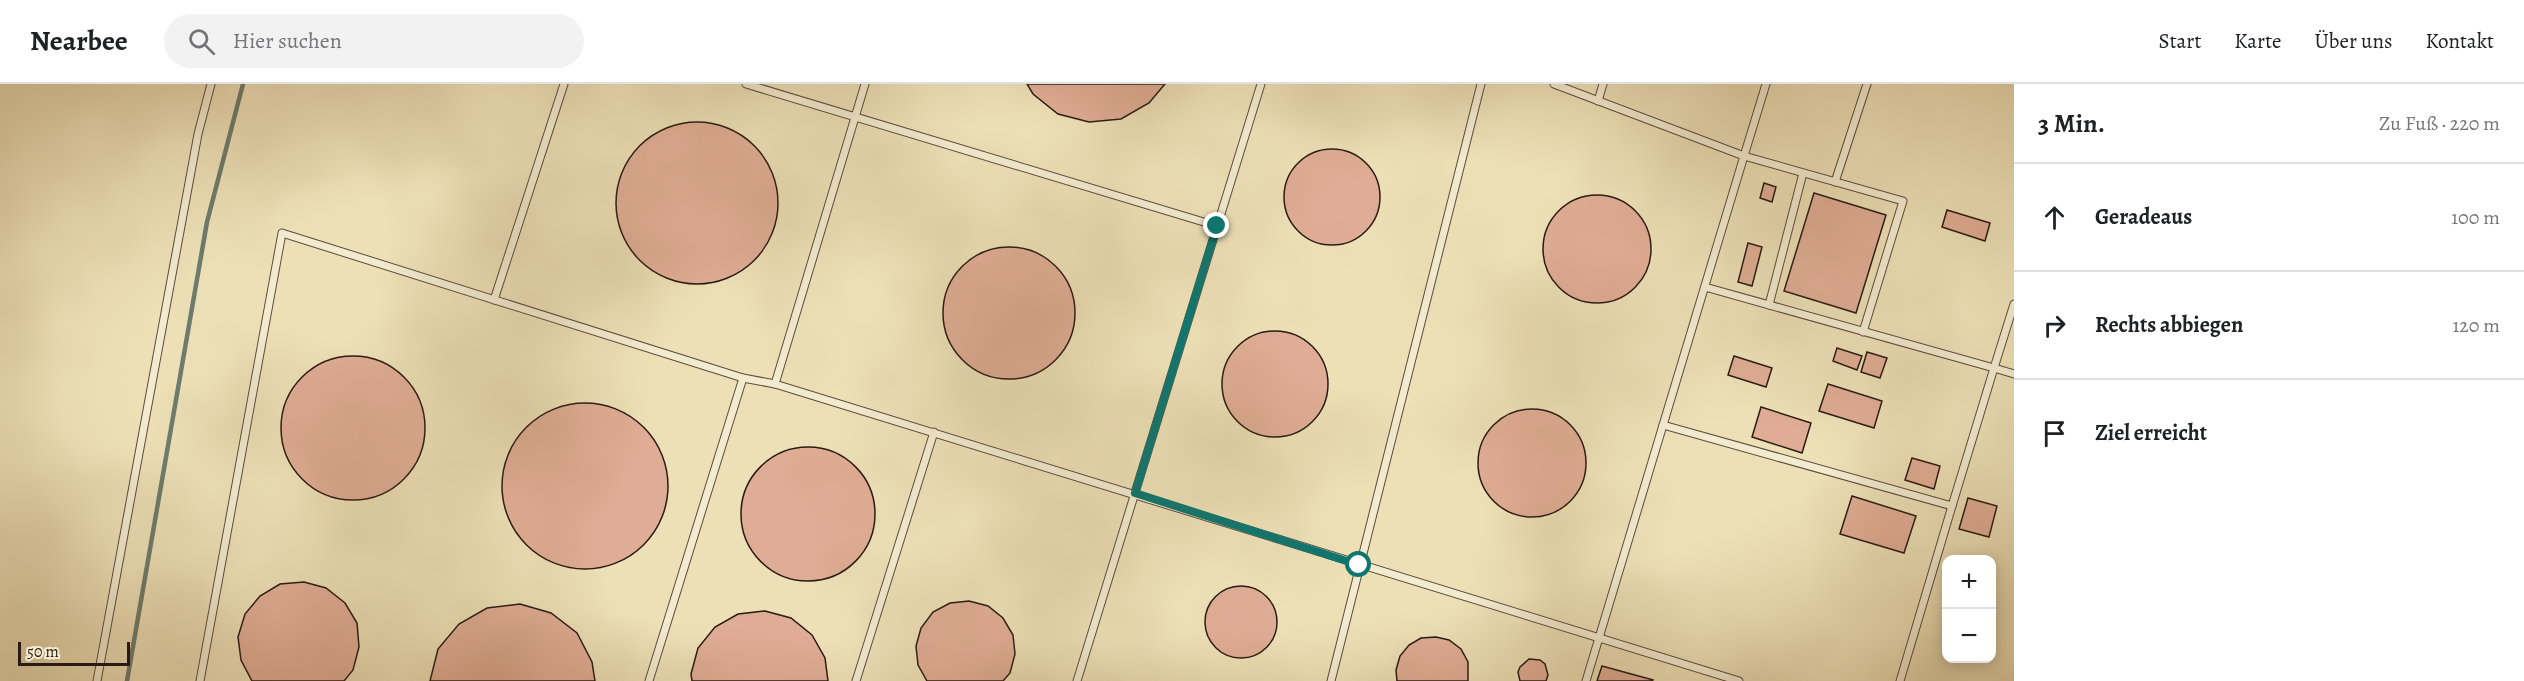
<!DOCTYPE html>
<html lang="de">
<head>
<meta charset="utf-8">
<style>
  :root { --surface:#fff; --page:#f2f2f2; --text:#202124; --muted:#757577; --line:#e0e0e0 }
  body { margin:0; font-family:Alegreya,serif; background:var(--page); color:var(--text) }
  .controls { position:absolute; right:18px; bottom:18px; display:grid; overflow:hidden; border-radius:12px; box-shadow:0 3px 15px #0003 }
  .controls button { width:54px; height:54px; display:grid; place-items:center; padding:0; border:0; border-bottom:2px solid var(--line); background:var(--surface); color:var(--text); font:30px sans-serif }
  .scale { position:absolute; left:18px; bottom:15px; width:112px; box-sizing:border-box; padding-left:6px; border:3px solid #2a1b12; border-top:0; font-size:16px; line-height:21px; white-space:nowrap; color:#2a1b12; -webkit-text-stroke:4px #f3ebd0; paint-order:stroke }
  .stop { position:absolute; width:18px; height:18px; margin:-14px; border:4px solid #0f766e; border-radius:50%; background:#fff }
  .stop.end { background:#0f766e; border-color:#fff; box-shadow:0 2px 6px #0008 }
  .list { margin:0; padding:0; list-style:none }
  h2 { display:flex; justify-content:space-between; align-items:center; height:78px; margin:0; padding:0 24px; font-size:26px }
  h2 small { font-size:20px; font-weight:400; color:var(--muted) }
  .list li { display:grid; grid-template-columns:39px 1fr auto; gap:18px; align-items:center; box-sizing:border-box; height:108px; padding:0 24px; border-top:2px solid var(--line) }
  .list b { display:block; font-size:22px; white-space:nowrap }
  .list em { font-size:20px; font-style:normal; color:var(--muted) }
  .icon { flex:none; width:33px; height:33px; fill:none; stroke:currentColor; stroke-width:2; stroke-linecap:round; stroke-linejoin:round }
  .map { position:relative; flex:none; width:2014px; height:597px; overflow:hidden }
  header { display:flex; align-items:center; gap:36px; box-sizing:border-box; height:84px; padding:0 30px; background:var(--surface); border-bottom:2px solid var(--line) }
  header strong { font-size:28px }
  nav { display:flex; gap:33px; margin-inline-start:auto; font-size:21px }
  .search { width:420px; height:54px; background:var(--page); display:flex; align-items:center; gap:15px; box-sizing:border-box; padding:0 21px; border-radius:33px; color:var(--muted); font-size:22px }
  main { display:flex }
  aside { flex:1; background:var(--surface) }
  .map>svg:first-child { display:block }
</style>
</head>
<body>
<header>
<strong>Nearbee</strong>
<div class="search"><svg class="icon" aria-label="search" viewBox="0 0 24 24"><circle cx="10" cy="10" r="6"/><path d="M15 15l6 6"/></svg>Hier suchen</div>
<nav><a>Start</a><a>Karte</a><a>Über uns</a><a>Kontakt</a></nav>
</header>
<main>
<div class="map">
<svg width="2014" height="597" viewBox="0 0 2014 597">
  <rect width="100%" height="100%" fill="#ede0b7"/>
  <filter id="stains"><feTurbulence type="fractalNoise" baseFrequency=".00333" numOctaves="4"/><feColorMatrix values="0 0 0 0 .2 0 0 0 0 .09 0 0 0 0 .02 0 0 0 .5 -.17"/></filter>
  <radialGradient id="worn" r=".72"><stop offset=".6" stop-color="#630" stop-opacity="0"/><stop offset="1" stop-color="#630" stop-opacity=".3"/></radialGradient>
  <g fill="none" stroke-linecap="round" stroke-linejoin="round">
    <path stroke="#6d7c6d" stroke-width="4.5" d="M127,597L207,138L243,0"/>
  </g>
  <g fill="#dfad95" stroke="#2a1b12" stroke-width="1.5">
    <path d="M1027,0H1165L1149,19L1121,35L1089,38L1058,30L1033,10Z"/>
    <circle cx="697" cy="119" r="81"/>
    <circle cx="1332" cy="113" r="48"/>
    <path d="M1764,99L1776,103L1772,118L1760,114Z"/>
    <path d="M1814,109L1886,131L1856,229L1784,207Z"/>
    <circle cx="1597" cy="165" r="54"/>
    <path d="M1947,126L1990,139L1985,157L1942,143Z"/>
    <path d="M1748,159L1762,163L1752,202L1738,198Z"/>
    <circle cx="1009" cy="229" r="66"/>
    <circle cx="1275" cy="300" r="53"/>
    <path d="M1837,264L1862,272L1857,286L1833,277Z"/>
    <path d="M1867,268L1887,274L1880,294L1861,288Z"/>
    <path d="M1734,272L1772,284L1766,303L1728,291Z"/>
    <circle cx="353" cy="344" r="72"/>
    <path d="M1828,300L1882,317L1874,344L1819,327Z"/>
    <circle cx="585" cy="402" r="83"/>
    <path d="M1761,323L1811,339L1802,369L1752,353Z"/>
    <circle cx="1532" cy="379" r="54"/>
    <circle cx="808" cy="430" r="67"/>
    <path d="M1912,374L1940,382L1934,405L1905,396Z"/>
    <path d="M1852,412L1916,432L1904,469L1840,450Z"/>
    <path d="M1968,414L1997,422L1989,453L1959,445Z"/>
    <path d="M304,498L326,504L345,519L357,539L359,563L353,586L344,597H252L241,576L238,553L245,530L260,512L280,500Z"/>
    <circle cx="1241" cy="538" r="36"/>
    <path d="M969,517L988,522L1003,534L1013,551L1015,570L1010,589L1003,597H927L918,581L916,562L921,544L933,528L950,519Z"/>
    <path d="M520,520L551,529L577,549L592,578L595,597H430L438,565L459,540L487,524Z"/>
    <path d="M765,527L791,534L812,551L825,574L828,597H692L691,590L698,564L715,543L738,530Z"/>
    <path d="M1436,553L1449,556L1461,565L1468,578V597H1397L1396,586L1400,572L1409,561L1421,554Z"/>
    <path d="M1529,575L1540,576L1545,580L1548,591L1546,597H1520L1518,588L1520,583Z"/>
    <path d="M1602,582L1653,596L1652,597H1597Z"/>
  </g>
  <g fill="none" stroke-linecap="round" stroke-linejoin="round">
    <defs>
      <g id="service">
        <path d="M746,0L1217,142"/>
        <path d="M1554,0L1744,72L1586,597"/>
        <path d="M1766,0L1744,72L1903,117L1863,248"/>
        <path d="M1598,17L1603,0"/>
        <path d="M1835,98L1867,0"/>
        <path d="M494,216L564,0"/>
        <path d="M2014,220L1994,284L2014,290"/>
        <path d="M1769,221L1803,89"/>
        <path d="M775,300L865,0"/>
        <path d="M1663,341L1952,422L1994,284L1705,203"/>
        <path d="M97,597L198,50L211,0"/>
        <path d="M200,597L282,149L743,294L775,300C1097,398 1418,498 1739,597"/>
        <path d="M649,597L743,294"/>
        <path d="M856,597L934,348"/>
        <path d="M1077,597L1261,0"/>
        <path d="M1331,597L1481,0"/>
        <path d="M1900,597L1952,422"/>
      </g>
    </defs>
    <use href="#service" stroke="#5b4c3b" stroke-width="9"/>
    <use href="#service" stroke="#f3ebd0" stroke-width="7"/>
  </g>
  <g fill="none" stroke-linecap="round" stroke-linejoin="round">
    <path stroke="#0f766e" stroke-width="8" d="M1217,142L1135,409L1359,481"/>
  </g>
  <rect width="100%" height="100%" filter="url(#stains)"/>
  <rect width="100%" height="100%" fill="url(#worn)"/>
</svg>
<div class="controls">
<button>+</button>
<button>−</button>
</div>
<div class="scale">50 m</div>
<div class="stop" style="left:1359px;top:481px"></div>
<div class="stop end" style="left:1217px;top:142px"></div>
</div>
<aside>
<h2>3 Min.<small>Zu Fuß · 220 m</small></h2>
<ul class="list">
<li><svg class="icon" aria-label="ahead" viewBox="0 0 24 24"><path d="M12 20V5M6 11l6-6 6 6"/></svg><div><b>Geradeaus</b></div><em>100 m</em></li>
<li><svg class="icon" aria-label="right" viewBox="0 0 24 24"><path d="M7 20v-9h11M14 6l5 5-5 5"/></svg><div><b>Rechts abbiegen</b></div><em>120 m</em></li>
<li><svg class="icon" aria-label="arrive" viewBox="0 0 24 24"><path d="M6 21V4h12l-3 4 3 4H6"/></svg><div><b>Ziel erreicht</b></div></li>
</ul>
</aside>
</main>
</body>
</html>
